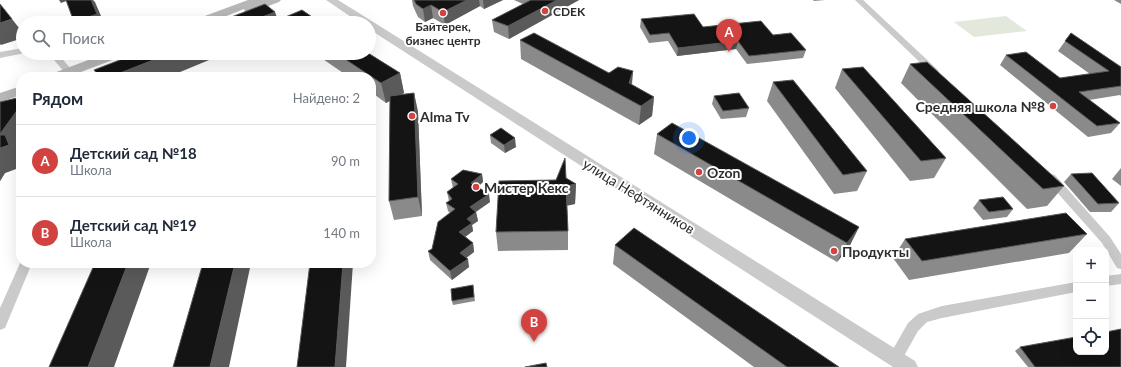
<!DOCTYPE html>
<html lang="ru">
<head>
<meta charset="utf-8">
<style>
  :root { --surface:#fff; --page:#f2f2f3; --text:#1f2937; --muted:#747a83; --line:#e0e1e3; --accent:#d24240 }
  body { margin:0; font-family:Lato,sans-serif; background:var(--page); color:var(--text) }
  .controls { position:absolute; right:12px; bottom:12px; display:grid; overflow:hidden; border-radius:8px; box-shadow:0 4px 16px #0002 }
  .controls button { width:36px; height:36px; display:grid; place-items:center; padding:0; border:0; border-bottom:1px solid var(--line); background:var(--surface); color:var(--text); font:20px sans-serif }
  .you { position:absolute; left:689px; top:138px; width:14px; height:14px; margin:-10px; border:3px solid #fff; border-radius:50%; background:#1a73e8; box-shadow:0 0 0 6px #1a73e833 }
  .badge { display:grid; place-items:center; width:26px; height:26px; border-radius:50%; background:var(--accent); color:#fff; font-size:13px; font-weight:700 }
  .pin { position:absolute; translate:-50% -33px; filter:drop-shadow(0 1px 2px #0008) }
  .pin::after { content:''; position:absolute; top:21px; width:14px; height:12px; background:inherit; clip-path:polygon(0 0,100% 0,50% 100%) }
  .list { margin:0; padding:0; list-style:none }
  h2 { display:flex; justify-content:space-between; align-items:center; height:52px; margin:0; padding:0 16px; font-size:17px }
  h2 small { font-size:13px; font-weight:400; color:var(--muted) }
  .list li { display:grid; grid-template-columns:26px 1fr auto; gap:12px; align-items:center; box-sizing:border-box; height:72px; padding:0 16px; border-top:1px solid var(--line) }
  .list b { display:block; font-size:15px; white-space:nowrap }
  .list p { margin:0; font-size:13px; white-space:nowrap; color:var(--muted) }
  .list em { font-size:13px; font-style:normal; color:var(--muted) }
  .icon { flex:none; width:22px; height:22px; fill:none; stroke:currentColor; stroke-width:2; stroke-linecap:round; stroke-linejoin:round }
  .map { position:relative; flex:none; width:1121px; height:367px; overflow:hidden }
  .search { position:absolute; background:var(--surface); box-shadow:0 4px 16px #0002; left:16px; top:16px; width:360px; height:44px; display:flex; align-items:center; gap:10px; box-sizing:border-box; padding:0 14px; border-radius:22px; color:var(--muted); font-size:15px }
  .panel { position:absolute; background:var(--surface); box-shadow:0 4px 16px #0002; left:16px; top:72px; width:360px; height:196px; border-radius:16px }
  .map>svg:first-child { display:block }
</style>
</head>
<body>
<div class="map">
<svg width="1121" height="367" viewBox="0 0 1121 367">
  <rect width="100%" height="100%" fill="#fff"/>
  <path fill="#e2e9dc" d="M1006,16L1027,31L974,37L954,22Z"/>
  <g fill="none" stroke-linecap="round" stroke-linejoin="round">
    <g fill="#cacaca" fill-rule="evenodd">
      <path d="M855,0H863L938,70L939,72L938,74H932Z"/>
      <path d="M23,48V53H25L0,58V52Z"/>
      <path d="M48,53H57L72,70L73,72L72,74H66Z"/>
      <path d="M1051,174L1055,175L1110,237L1121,254V269L1117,268L1102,243L1047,181L1046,178L1047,175Z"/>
      <path d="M21,261V263H32L5,328L0,330V308Z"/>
      <path d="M1121,274V284L1106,286V276Z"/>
      <path d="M1076,282V292L942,318L927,322L918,331L900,363L895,364L890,363L888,358L908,323L918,314L942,306Z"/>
    </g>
    <path fill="#cacaca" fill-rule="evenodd" d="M326,0H338L915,361L918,367H893L369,29V23H360Z"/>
    <g fill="#b7b7b7" fill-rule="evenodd">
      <path d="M248,0H281L279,2L253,12H245L244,9L209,23H192L194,20Z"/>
      <path d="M107,53H125L123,56L68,77H49L51,74Z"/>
      <path d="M21,86V95L0,102V93Z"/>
    </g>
  </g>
  <g fill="#8a8a8a">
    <path d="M412,0H503L484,9L480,6L445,25L433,18L425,22L418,17L413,6Z"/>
    <path d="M514,0H579L509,39L494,32L492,20L523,4Z"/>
    <path d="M813,0H825L814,1Z"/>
    <path d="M1114,0H1121V4Z"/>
    <path d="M283,18L321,23H285Z"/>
    <path d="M641,19L703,27L773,35L806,50L803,58L747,64L736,49L677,56L668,41L649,43L640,27Z"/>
    <path d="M1071,33L1121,67V96L1120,95L1089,100L1120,123L1111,133L1088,137L1000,65L1006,55L1060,78L1090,74L1058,51Z"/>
    <path d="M520,40L609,73L633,71L632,85L654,97L652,116L639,125L521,59Z"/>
    <path d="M314,53H368L400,73L404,93L401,94L414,93L418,112L422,216L394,220L389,201L390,101L386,103L371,92V77H349Z"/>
    <path d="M910,64L1064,186L1047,206L1027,209L901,83Z"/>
    <path d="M842,69L946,158L934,178L910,181L835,88Z"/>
    <path d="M773,82L867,171L857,191L834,194L767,101Z"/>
    <path d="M714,96L749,108L746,117L721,119L712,104Z"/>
    <path d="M21,97V147L19,151L21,153V167L5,173L0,181V102Z"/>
    <path d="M657,134L859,227L849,247L837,262L654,154Z"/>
    <path d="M490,135L516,147L505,153L491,143Z"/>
    <path d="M1121,168V186L1112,179Z"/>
    <path d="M482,174L483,182L478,187L490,202L476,212L478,221L472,225L473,231L465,237L473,243L474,252L466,258L469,267L452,280L430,260L428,251L432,249L450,213L448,211L446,203L449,201L447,192L453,188L451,179Z"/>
    <path d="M1071,174L1119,203L1111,212H1090L1064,182Z"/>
    <path d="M566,178L576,184L575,204L567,205L568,231V250L498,251L496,232L556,180Z"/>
    <path d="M979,200L1013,209L1007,217L983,220L973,208Z"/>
    <path d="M1087,234L1069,253L909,280L893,258L905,239Z"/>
    <path d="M615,245L839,367H754L613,264Z"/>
    <path d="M473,285L475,301L453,305L452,301Z"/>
    <path d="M1020,347L1121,367H1028L1015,351Z"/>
  </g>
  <g fill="#5a5a5a">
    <path d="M59,0H69L61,3Z"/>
    <path d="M91,0H93L95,2L104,23H74V22Z"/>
    <path d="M467,0H479L480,6L445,25L443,12Z"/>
    <path d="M483,0H503L484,9Z"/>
    <path d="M557,0H579L509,39L508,26Z"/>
    <path d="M431,5L433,18L425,22L423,9Z"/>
    <path d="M275,12L279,23H247Z"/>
    <path d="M12,19L23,33V38L1,45L0,44V23Z"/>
    <path d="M738,41L736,49L677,56L678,48Z"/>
    <path d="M171,53H226L168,77H110Z"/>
    <path d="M633,71L631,90L629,83Z"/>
    <path d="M400,73L404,93L386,103L381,83Z"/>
    <path d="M414,93L418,112L422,216L418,197Z"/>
    <path d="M654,97L652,116L639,125L641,106Z"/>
    <path d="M18,109L21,113V147L19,151L21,153V167L5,173L0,181V134Z"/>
    <path d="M515,138L516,147L505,153L504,145Z"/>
    <path d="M482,174L483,182L472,191L471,183Z"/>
    <path d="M576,184L575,204L566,206V186Z"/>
    <path d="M489,194L490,202L471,215L470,207Z"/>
    <path d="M476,212L478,221L472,225L473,231L461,240L459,232L467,219Z"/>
    <path d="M859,227L849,247L837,262L847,243Z"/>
    <path d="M473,243L474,252L462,261L460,253Z"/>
    <path d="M468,259L469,267L452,280L450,271Z"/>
    <path d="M128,263H151L114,367H88Z"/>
    <path d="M235,263H251L229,367H210Z"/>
    <path d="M343,263H353L346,367H335Z"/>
  </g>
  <g fill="#141414" stroke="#5a5a5a">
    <path d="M66,0H91L97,14L74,22Z"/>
    <path d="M414,0H467L443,12L431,5L423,9L416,4Z"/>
    <path d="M531,0H557L508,26L492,20Z"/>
    <path d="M0,4L12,19L0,23Z"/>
    <path d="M265,4L275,12L247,23H216Z"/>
    <path d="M302,10L321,23H291L283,18Z"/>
    <path d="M694,14L703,27L761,21L773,35L791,33L806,50L749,56L738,41L678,48L669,33L650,35L641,19Z"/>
    <path d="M534,33L609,73L618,67L633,71L629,83L654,97L641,106L520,40Z"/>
    <path d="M1071,33L1121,67V86L1079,92L1120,123L1097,126L1006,55L1026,52L1060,78L1109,71L1065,41Z"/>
    <path d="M138,53H171L110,77H100L94,70Z"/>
    <path d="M336,53H368L400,73L381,83Z"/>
    <path d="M927,62L1064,186L1043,189L910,64Z"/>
    <path d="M863,67L946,158L921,161L842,69Z"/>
    <path d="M793,80L867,171L843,175L773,82Z"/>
    <path d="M414,93L418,197L389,201L390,96Z"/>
    <path d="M739,93L749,108L723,111L714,96Z"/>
    <path d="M21,97V109H18L0,134V102Z"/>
    <path d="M672,123L859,227L847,243L657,134Z"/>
    <path d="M501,128L515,138L504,145L490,135Z"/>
    <path d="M0,135H5L9,145L0,148Z"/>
    <path d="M565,158L566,178L576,184L566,186L568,231L496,232L499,181L556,180Z"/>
    <path d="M463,170L482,174L471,183L489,194L470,207L476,212L467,219L472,223L459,232L473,243L460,253L468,259L450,271L428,251L432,249L438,222L455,209L446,203L452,199L447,192L458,184L451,179Z"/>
    <path d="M1092,173L1119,203L1098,204L1071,174Z"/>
    <path d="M1003,197L1013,209L989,212L979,200Z"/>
    <path d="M1066,213L1087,234L922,261L905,239Z"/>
    <path d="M634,228L839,367H787L615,245Z"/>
    <path d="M95,263H128L88,367H49Z"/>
    <path d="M203,263H235L210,367H173Z"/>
    <path d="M310,263H343L335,367H297Z"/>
    <path d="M473,285L474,297L452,301L451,289Z"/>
    <path d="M1121,329V367H1035L1020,347L1076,337V352H1106V332Z"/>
    <path d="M546,363L547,367H525Z"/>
  </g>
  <g fill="#d24240" stroke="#fff" stroke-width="1.5">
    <circle cx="545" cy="11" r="4"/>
    <circle cx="443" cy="13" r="4"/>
    <circle cx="1053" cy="106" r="4"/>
    <circle cx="412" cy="116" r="4"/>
    <circle cx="699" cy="172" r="4"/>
    <circle cx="476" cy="187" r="4"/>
    <circle cx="834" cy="251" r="4"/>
  </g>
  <g text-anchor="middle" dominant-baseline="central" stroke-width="4" stroke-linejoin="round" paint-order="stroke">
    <g font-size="12" font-weight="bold" fill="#2d2d2d" stroke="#fff" text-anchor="start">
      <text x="553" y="11">CDEK</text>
      <text x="443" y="26" text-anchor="middle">Байтерек,<tspan x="443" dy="14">бизнес центр</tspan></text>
    </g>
    <g font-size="14" font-weight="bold" fill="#2d2d2d" stroke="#fff" text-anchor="start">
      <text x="1045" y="106" text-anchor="end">Средняя школа №8</text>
      <text x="420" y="116">Alma Tv</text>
      <text x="707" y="172">Ozon</text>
      <text x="484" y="187">Мистер Кекс</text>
      <text x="842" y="251">Продукты</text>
    </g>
    <g font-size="14" fill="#2d2d2d" stroke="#fff">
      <text transform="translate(639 196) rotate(32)">улица Нефтянников</text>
    </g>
  </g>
</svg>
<div class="controls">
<button>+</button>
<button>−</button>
<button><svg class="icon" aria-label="locate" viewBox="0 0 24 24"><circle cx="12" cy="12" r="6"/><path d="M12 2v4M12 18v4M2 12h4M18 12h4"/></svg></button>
</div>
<div class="you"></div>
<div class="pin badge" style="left:729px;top:52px">A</div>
<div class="pin badge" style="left:534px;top:342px">B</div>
<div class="search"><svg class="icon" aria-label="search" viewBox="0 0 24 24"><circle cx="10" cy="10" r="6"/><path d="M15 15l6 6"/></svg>Поиск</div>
<section class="panel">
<h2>Рядом<small>Найдено: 2</small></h2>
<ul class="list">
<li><span class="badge">A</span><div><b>Детский сад №18</b><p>Школа</p></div><em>90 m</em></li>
<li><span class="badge">B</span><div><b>Детский сад №19</b><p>Школа</p></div><em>140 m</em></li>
</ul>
</section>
</div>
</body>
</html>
